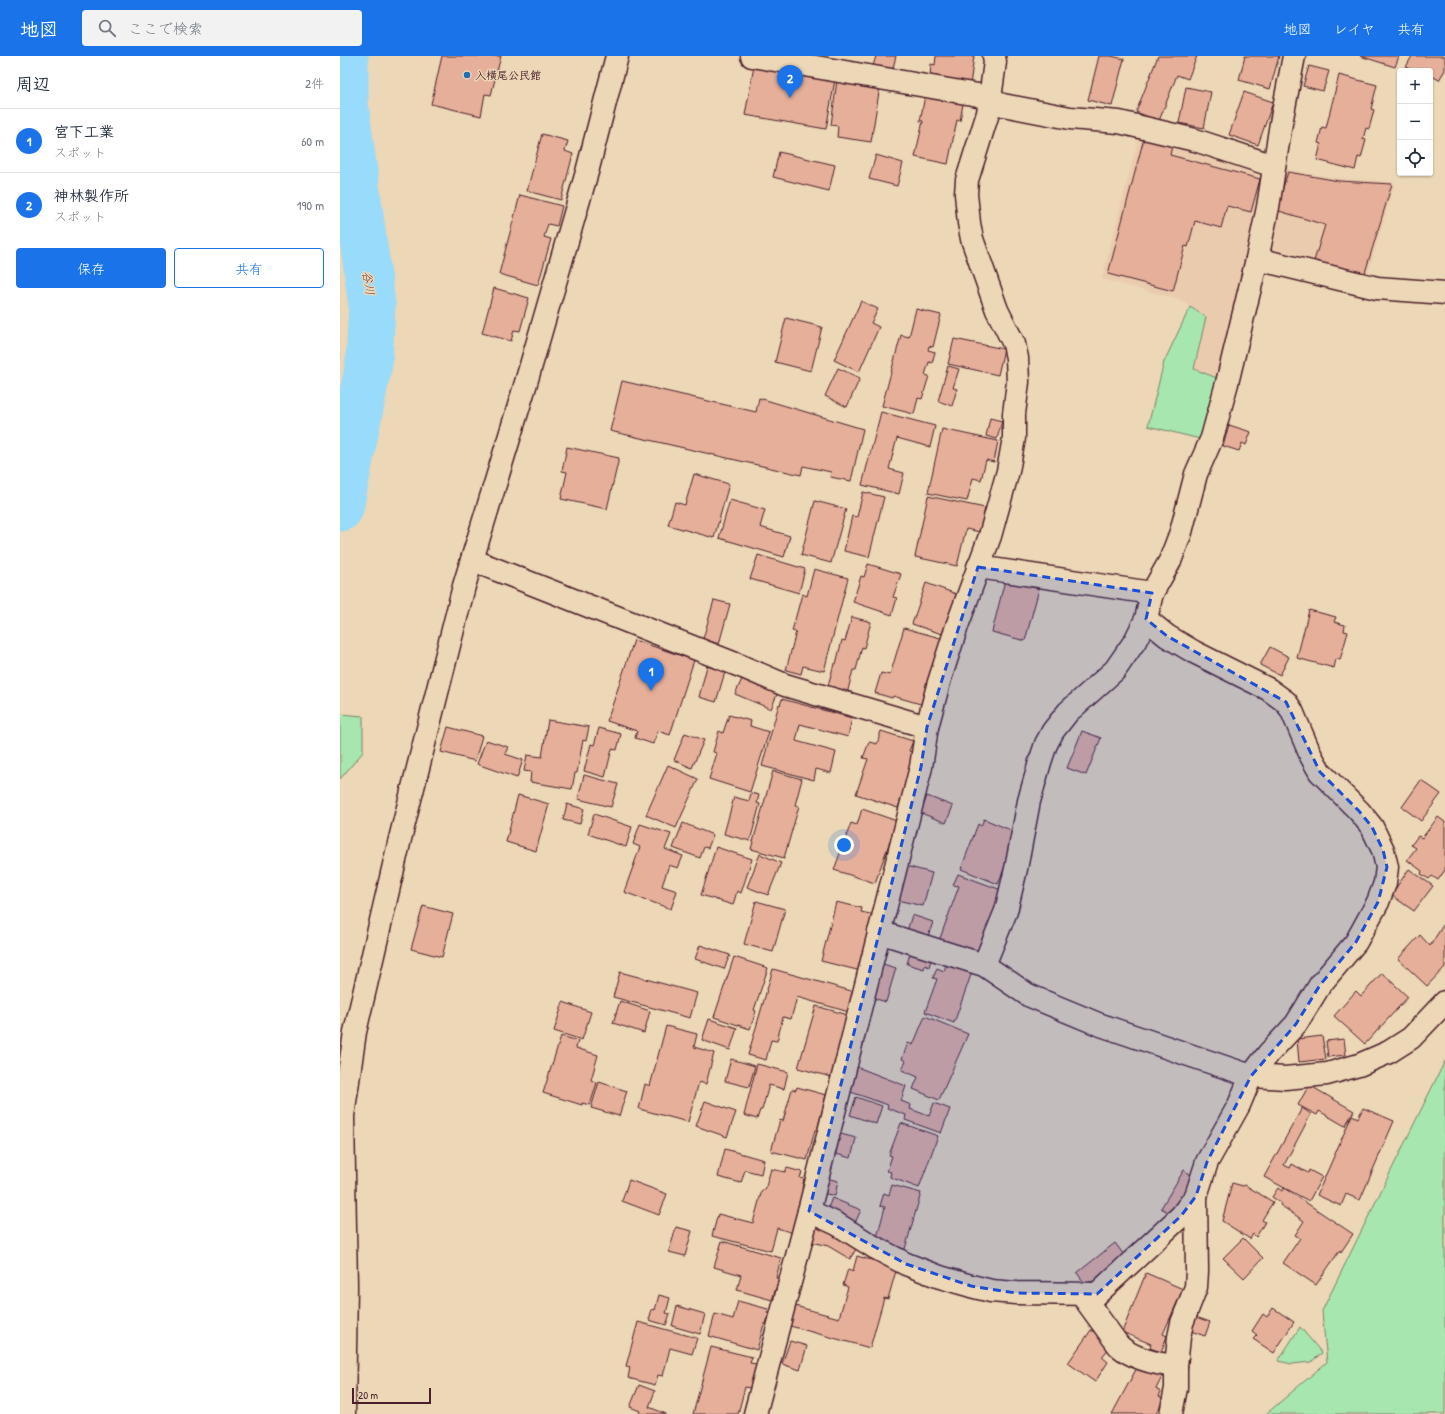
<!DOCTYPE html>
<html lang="ja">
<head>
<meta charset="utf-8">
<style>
  :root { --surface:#fff; --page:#f2f2f3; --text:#1f2937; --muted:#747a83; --line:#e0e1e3; --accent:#1a73e8 }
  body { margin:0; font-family:"Patrick Hand","Klee One",sans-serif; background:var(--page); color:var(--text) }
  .controls { position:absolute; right:12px; top:12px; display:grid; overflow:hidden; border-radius:4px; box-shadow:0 1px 3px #0004 }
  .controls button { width:36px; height:36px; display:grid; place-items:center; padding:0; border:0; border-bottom:1px solid var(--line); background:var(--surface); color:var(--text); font:20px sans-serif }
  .scale { position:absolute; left:12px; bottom:10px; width:79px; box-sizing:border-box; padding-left:4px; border:2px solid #4a1f2b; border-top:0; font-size:11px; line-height:14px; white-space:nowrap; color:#4a1f2b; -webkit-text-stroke:3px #ecd7b6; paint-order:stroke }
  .you { position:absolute; left:504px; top:789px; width:14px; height:14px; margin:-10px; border:3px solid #fff; border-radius:50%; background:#1a73e8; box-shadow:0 0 0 6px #1a73e833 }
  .badge { display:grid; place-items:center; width:26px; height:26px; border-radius:50%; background:var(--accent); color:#fff; font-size:13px; font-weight:700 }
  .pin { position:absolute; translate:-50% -33px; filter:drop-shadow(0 1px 2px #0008) }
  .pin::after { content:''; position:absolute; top:21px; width:14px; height:12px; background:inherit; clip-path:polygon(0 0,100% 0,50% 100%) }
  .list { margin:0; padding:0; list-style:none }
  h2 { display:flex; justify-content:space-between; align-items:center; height:52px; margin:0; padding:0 16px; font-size:17px }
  h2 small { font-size:13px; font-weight:400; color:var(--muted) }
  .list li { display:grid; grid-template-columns:26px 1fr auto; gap:12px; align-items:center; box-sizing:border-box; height:64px; padding:0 16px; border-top:1px solid var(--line) }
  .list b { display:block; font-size:15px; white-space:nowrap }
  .list p { margin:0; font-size:13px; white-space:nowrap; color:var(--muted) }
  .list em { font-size:13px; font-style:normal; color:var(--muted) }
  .actions { display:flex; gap:8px; padding:12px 16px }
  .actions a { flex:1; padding:9px 0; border:1px solid var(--accent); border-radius:4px; text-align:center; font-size:14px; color:var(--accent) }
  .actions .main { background:var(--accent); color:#fff }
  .icon { flex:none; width:22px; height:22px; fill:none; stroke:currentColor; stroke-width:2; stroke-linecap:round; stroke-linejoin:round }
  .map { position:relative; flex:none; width:1105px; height:1358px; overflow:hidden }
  header { display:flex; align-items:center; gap:24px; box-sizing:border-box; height:56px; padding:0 20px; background:var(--accent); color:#fff }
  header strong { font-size:19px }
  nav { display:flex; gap:22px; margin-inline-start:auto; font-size:14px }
  .search { width:280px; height:36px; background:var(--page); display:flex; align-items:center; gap:10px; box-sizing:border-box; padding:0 14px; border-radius:4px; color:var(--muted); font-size:15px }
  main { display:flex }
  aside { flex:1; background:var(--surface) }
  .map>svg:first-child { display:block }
</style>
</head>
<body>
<header>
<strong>地図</strong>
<div class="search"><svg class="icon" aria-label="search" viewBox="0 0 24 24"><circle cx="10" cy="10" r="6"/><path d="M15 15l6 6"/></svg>ここで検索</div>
<nav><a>地図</a><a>レイヤ</a><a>共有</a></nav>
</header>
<main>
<aside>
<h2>周辺<small>2件</small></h2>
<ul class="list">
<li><span class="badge">1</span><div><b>宮下工業</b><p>スポット</p></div><em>60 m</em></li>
<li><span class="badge">2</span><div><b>神林製作所</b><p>スポット</p></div><em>190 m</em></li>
</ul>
<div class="actions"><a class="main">保存</a><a>共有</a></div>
</aside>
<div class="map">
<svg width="1105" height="1358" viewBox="0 0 1105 1358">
  <rect width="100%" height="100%" fill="#ecd7b6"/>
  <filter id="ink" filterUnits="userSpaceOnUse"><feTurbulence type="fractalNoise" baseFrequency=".025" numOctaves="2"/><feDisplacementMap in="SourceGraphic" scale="8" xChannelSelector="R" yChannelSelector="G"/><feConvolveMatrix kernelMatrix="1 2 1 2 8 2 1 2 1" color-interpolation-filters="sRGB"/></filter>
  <g filter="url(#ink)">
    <g fill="#eacbae">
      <path d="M800,77L926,117L882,324L854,313L866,261L838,243L762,223Z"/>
      <path d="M940,112L996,122L1054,126V129L1026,224L931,197L926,188Z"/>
    </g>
    <g fill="#a7e6ae" stroke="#78826c">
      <path d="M850,251L866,261L854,313L882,324L864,384L808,370L824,306Z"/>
      <path d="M0,658L23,660V696L0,723Z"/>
      <path d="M1105,1005V1358H926L987,1306L982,1255Z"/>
      <path d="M960,1271L982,1297L971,1306L952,1308L938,1305Z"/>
    </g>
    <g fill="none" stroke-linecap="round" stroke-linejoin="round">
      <path stroke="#98dbfa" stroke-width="47" d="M0,452L29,307L32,249L5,49V0"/>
    </g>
    <g fill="#e5af9a" stroke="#4a1f2b">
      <path d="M102,0H161L151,39L145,38L141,60L91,48Z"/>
      <path d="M536,0H556L552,16L533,10Z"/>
      <path d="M596,0H634L630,29L590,21L591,8L595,9Z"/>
      <path d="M759,0H771L784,3L772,50L748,44Z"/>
      <path d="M818,0H857L848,23L837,19L819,65L796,56Z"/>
      <path d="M905,0H939L930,33L899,24Z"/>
      <path d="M1020,0H1059L1055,11Z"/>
      <path d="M1072,0H1105V14L1099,24L1090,19V15H1073L1066,11Z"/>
      <path d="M414,10L495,24L486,73L405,59Z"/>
      <path d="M969,10L989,15L983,35L963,30Z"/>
      <path d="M999,19L1037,29L1031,53L1034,54L1029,73L1026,72L1023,83L1026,84L1021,102L1018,101L1015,114L977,104L981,88L978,87L982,71L986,72Z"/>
      <path d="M497,24L540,30L531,86L497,81L498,70L491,69Z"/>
      <path d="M846,31L871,36L864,72L839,67Z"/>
      <path d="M904,36L933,46L918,89L889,79Z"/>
      <path d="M585,40L623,48L620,65L617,64L608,108L575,101L583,65H580Z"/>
      <path d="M202,78L228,85L225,95L233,98L221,144L187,135Z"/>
      <path d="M804,82L832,90L830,99L920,123L911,156L887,150L881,172L855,165L848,191L845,190L833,235L768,218Z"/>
      <path d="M439,96L495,109L489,135L433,121Z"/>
      <path d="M536,99L563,107L557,130L529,123Z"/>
      <path d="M948,116L999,125L1052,128L1024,220L974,205L985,169L936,154Z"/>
      <path d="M180,139L222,150L217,170L208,168L204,181L211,183L198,229L159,218Z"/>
      <path d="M154,232L189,242L180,275L174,274L171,285L142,277Z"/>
      <path d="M521,245L538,253L531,267L539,271L519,316L494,304Z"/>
      <path d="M576,253L601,259L593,291L589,290L588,294L595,296L592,307L589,306L585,319L589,320L582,343L578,342L574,358L542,350L561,279L569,281Z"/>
      <path d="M446,262L482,271L471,315L435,306Z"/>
      <path d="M614,283L664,293L658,319L608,308Z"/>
      <path d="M608,310L619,313L613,332L617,333L612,350L598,345Z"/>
      <path d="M498,312L520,322L507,351L485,340Z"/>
      <path d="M282,325L416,356L419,342L523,373L511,425L490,421L491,416L463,410L461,419L270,375Z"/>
      <path d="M541,356L595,370L590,391L557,382L549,413L564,417L559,438L522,429Z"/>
      <path d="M650,362L662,365L657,383L646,380Z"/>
      <path d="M889,369L911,376L906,389L902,387L899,395L883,390Z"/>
      <path d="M602,373L658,385L654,406L646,404L641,424L633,422L627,445L588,437Z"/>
      <path d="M227,391L279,402L267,453L221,443L227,416L222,415Z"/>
      <path d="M354,418L389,428L374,482L328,469L335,446L345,449Z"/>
      <path d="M523,436L544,441L529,501L504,495L512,460L517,461Z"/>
      <path d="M588,440L645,452L640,476L626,473L617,510L575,501Z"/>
      <path d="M390,444L425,454L420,471L450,480L444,501L379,482Z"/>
      <path d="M475,445L506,453L491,507L461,499Z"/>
      <path d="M418,499L465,513L459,537L410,523Z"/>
      <path d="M528,508L561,518L553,541L557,542L552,559L513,546L521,520L524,521Z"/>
      <path d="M474,513L508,522L484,615L463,610L461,618L446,614L456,576L452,575L462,538L467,540Z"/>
      <path d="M665,524L699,533L685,585L652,576Z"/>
      <path d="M586,527L619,539L605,579L572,568Z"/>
      <path d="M374,544L390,548L379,588L363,583Z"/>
      <path d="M969,554L996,561L994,566L1005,569L1004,575L1008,576L1000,604L996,603L994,612L957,602Z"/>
      <path d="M512,561L531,566L524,592L522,591L516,614H513L507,638L487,633L494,608H496L502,584L505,585Z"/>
      <path d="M564,572L604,583L584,649L553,640L552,642L535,637L541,617L550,619Z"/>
      <path d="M294,584L354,604L330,679L318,675L313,688L295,682L297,675L267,665Z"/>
      <path d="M930,591L949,601L940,619L920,609Z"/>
      <path d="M367,610L385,616L376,646L359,641Z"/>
      <path d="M403,621L438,636L431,653L395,638Z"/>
      <path d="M442,643L512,662L508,681L460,668L456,685L496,696L491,717L476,713L474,724L422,710L439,648L440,649Z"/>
      <path d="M389,659L411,665L410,670L429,676L410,736L369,723L377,697L373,696L379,675L383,677Z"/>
      <path d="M208,664L249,671L246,685L243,684L237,717H235L232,733L190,726L191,716L184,715L187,699L202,701Z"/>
      <path d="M108,671L142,680L135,705L101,696Z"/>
      <path d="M259,672L281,678L277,694L272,693L265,721L244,715L251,688L254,689Z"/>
      <path d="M541,675L573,685L569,695L576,698L558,752L516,738L528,703L523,702L529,686L537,688Z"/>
      <path d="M742,675L761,682L746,719L727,712Z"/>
      <path d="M345,677L364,684L352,712L334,704Z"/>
      <path d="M146,684L168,691L165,698L183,704L177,722L137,708Z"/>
      <path d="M328,709L358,723L336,772L306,759Z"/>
      <path d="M433,715L462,723L455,749L459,750L444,802L411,793Z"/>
      <path d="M244,719L278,728L271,751L238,743Z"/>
      <path d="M1081,724L1101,738L1081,765L1062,751Z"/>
      <path d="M411,737L419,739L417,747L420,748L410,785L384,778L394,741L409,745Z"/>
      <path d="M178,739L209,748L196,795L166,786Z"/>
      <path d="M587,740L613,750L606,767L581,757Z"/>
      <path d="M227,748L244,753L240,768L223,764Z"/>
      <path d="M522,753L557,765L535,827L494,814L511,767L517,769Z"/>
      <path d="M254,758L292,771L286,791L248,778Z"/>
      <path d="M1098,761L1105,766V814L1098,824L1092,820L1089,823L1081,818L1082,815L1067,804L1076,792L1071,789L1078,780L1082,782Z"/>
      <path d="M644,763L678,777L658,828L621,813L638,768L641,770Z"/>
      <path d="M343,767L373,779L368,792L364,791L360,802L333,792Z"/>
      <path d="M300,768L331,778L325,793L343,800L338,812L329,809L322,830L337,835L331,853L284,836L300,791L293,788Z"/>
      <path d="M376,791L412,803L401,837L397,835L393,849L361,839Z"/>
      <path d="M420,798L441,807L428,839L407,831Z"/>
      <path d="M566,810L592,817L583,850L557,844Z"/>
      <path d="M1069,813L1093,830L1074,855L1051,839Z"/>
      <path d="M618,818L664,835L639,900L599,885L619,830L613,829Z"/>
      <path d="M416,845L445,853L433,896L404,888Z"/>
      <path d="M496,846L522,852L521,856L535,859L521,915L481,905Z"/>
      <path d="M83,850L113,858L102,901L71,893Z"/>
      <path d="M572,859L593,866L588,881L567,875Z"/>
      <path d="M1105,866V911L1087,930L1058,903L1080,879L1090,890Z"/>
      <path d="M360,889L390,899L384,913L355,903Z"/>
      <path d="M571,894L592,900L589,911L585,909L584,913L567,908Z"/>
      <path d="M394,901L428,912L414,954L416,955L410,973L374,961Z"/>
      <path d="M607,907L632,916L614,967L585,956L597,923L593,922L597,912L604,915Z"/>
      <path d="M543,908L556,912L546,946L533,942Z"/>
      <path d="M433,913L515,936L509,956L457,941L451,963L443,961L437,985L431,984L426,1004L408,999Z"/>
      <path d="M280,916L357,937L350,962L273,941Z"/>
      <path d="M1042,917L1068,941L1025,988L994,960L1016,935L1021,940Z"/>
      <path d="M280,945L310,955L304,977L273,967Z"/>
      <path d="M223,946L251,956L242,984L214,975Z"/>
      <path d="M476,950L508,959L491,1021L458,1012Z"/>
      <path d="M585,960L628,978L599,1044L573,1033L578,1021L562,1014L566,1005L562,1003L568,987L573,989Z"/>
      <path d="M369,963L397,972L390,994L362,984Z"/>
      <path d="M326,970L357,978L354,991L374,997L366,1028L359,1026L348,1066L299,1053L305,1028L310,1030Z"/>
      <path d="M221,980L238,985L236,992L258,999L251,1024L257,1027L250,1049L242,1047V1049L203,1037Z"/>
      <path d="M982,980L986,1003L959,1006L957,983Z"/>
      <path d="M1004,983L1006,999L988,1001L986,985Z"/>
      <path d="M391,1003L415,1010L409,1031L385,1025Z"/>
      <path d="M417,1008L448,1016L444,1033L429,1029L422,1054H420L417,1063L404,1059Z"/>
      <path d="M517,1011L566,1030L561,1045L571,1049L570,1053L589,1060L594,1047L610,1053L601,1077L565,1064L566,1059L547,1052L548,1049L508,1035Z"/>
      <path d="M259,1026L287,1035L279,1060L251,1052Z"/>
      <path d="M969,1029L1014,1055L1005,1070L979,1055L977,1059L958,1049Z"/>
      <path d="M457,1031L486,1039L477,1075L475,1074L467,1104L431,1095L440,1064L443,1065L452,1033L456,1034Z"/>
      <path d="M516,1041L542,1050L536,1068L510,1059Z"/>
      <path d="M365,1045L396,1056L387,1081L356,1070Z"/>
      <path d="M962,1052L971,1058L944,1109L950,1112L952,1108L968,1117L969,1114L982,1121L969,1145L924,1121Z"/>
      <path d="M1023,1052L1054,1065L1020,1144L1006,1138L1001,1150L977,1139L1012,1059L1018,1062Z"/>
      <path d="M561,1067L598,1080L579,1132L550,1121L551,1116L547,1115L552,1100L549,1099Z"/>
      <path d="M497,1077L516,1082L511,1102L492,1097Z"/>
      <path d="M385,1093L424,1104L421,1118L405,1114L401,1127L378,1121Z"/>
      <path d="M447,1112L462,1116L460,1122L464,1123L462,1133L465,1134L453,1177L437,1172L431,1195L372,1180L378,1158L413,1167L422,1134H425L431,1113L445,1116Z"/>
      <path d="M844,1114L854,1121L831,1158L821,1152Z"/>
      <path d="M486,1122L498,1125L495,1140L482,1137Z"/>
      <path d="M289,1124L327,1138L319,1159L282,1145Z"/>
      <path d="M892,1127L903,1130L905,1129L933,1146L922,1164L925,1166L916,1181L913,1178L910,1183L882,1165Z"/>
      <path d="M552,1129L581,1137L565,1193L536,1185L545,1151L540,1150L544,1137L549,1139Z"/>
      <path d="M938,1132L942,1135L944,1132L1013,1178L1001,1196L1000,1194L976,1229L943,1207L960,1182L955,1179L964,1165L940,1149L941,1147L932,1141Z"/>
      <path d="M492,1142L521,1154L514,1169L486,1157Z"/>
      <path d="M476,1169L519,1188L510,1203L488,1190L471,1186Z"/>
      <path d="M336,1171L352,1175L345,1200L329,1196Z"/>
      <path d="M903,1182L923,1202L904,1222L883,1202Z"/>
      <path d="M382,1185L441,1202L436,1222L439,1223L432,1244L397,1234L401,1219L374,1211Z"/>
      <path d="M775,1187L784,1199L754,1229L751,1225L746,1229L737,1217Z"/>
      <path d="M517,1200L557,1211L548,1243L544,1242L530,1292L450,1270L455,1250L499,1262L508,1231L503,1229L508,1213L513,1215Z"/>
      <path d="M806,1217L843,1233L823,1278L827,1280L821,1296L810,1292L811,1288L782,1276Z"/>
      <path d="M319,1239L330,1242L326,1257L330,1258L326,1269L309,1264L312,1253L315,1254Z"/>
      <path d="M398,1245L428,1253L427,1257L429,1258L426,1268H424L417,1294L369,1280L375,1258L393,1263Z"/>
      <path d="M337,1250L365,1258L360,1278L332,1270Z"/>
      <path d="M933,1252L954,1266L934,1297L913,1283L917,1279L912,1275L923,1258L927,1261Z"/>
      <path d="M853,1260L870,1266L865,1280L848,1274Z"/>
      <path d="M298,1266L357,1282L352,1298L330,1292L323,1320L318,1319L315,1329L288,1322L290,1311L286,1310Z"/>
      <path d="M751,1274L772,1288L762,1301L768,1306L755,1326L728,1307Z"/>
      <path d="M450,1285L467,1290L460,1314L442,1308Z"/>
      <path d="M371,1291L412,1301L410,1307L417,1308L410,1332L405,1331L398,1358H353Z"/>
      <path d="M800,1306L823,1319L816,1333L821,1336L819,1340L824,1343L816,1358H772Z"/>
      <path d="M299,1329L315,1335L309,1351L326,1358H299L300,1355L290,1351Z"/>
    </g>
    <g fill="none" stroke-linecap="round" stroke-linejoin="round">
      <defs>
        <g id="minor">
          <path d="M412,0L638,39L663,49L730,62L779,66L855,84L934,110"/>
          <path d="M917,203L1037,232L1105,237"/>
          <path d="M132,504L403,611L445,629L587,671"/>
          <path d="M638,511L812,537"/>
          <path d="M539,876L644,909L688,939L758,968L911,1020L945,1022L987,1018L1019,1009L1049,996L1071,982L1105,946"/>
          <path d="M644,909L666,855L676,813L689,745L700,706L706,688L713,675L728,656L775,614L795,585L806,563L812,537L830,505L841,476L856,418L872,382L887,327L917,203L928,151L941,67L954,0"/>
          <path d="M469,1155L497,1168L534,1191L566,1208L600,1221L631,1230L651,1235L676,1237L757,1238L841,1160L856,1140L867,1106L899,1049L911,1020L929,997L956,968L980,929L1016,886L1038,846L1045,827L1047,811L1043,794L1032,771L1019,755L980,716L971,700L952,655L946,646L928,633L854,596L827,580L806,563"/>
          <path d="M742,1239L779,1290C794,1303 817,1308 836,1310"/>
          <path d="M4,1358L6,1230L3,1060L15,976L60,783L124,530L185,330L247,116L277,0"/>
          <path d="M415,1358L469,1155L581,711L587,671L599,626L617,570L650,480L668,415L674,382V358L678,326L677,302L674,288L657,254L632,183L629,167L626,138L627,124L648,57L655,6L654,0"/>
          <path d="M831,1358L836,1332V1310L839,1281L842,1267L856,1231L857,1215L856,1140"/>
        </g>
      </defs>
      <use href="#minor" stroke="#4a1f2b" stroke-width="25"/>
      <use href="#minor" stroke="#ecd7b6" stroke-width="22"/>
    </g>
  </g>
  <path fill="#1d4ed8" fill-opacity="0.2" stroke="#1d4ed8" stroke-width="3" stroke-dasharray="8 5" stroke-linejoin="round" d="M638,511L812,537L806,563L827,580L946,646L980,716L1019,755L1032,771L1043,794L1047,811L1038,846L1016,886L980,929L956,968L911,1020L867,1106L856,1140L841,1160L757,1238L676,1237L631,1230L566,1208L469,1155L581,711L587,671Z"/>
  <circle fill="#1f6fb2" stroke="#ecd7b6" stroke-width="1.5" cx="127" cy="19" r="4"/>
  <g text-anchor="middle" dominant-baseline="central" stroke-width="3" stroke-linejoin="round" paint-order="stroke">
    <g font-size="11" font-weight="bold" fill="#4a1f2b" stroke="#ecd7b6" text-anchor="start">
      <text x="135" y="19">入横尾公民館</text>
    </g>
    <g font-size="12" font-style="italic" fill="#563b4a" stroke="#ecd7b6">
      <text transform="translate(29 227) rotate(82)">谷川</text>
    </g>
  </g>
</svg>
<div class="controls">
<button>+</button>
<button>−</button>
<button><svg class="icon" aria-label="locate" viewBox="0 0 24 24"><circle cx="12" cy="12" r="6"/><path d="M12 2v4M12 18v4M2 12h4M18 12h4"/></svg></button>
</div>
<div class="scale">20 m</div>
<div class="you"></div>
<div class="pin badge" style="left:311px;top:635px">1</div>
<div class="pin badge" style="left:450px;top:42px">2</div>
</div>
</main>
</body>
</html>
